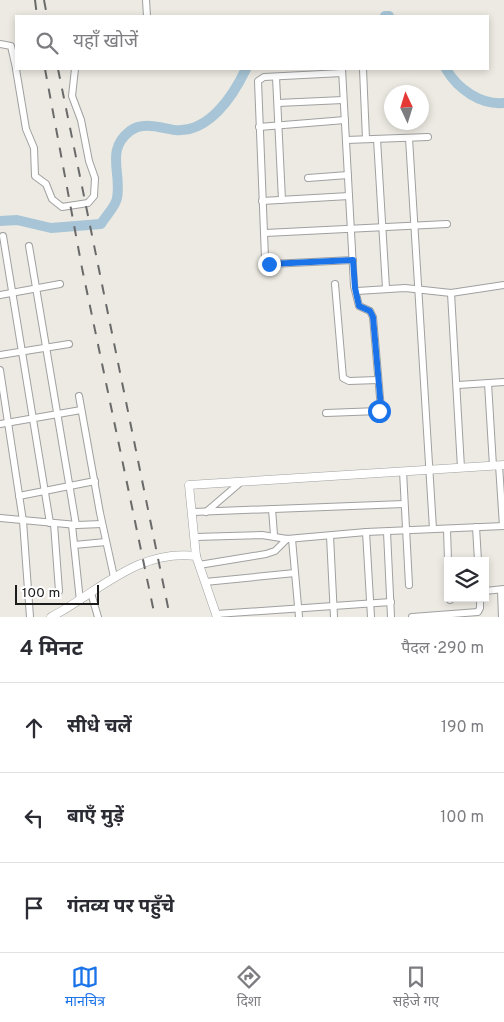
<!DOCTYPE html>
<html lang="hi">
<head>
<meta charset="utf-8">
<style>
  :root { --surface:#fff; --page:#f7f7f7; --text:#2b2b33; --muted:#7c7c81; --line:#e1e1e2; --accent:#1a73e8 }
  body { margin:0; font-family:Overpass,"Noto Sans Devanagari",sans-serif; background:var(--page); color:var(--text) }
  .controls { position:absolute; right:15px; bottom:15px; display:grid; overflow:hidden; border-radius:0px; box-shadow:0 2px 8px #0003 }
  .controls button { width:45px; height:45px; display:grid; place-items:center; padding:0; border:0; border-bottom:1px solid var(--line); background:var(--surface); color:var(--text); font:25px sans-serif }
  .compass { position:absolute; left:384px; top:85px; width:45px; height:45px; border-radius:50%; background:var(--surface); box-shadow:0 2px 8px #0003; rotate:356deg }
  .scale { position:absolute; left:15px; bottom:12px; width:84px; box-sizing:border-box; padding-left:5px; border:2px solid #1c1c1c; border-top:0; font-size:14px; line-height:18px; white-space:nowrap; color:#1c1c1c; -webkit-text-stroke:4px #fff; paint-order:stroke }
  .stop { position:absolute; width:15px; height:15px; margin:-11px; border:4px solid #1a73e8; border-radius:50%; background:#fff }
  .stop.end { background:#1a73e8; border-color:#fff; box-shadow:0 1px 5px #0008 }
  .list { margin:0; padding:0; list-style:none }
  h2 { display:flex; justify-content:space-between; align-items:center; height:65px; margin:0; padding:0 20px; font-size:21px }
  h2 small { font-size:16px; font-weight:400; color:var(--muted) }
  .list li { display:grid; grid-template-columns:32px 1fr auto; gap:15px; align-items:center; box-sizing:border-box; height:90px; padding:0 20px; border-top:1px solid var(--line) }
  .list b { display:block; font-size:19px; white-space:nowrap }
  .list em { font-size:16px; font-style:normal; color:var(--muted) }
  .icon { flex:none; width:28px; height:28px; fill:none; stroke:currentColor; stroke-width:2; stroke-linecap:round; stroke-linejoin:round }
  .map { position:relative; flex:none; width:504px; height:617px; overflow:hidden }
  .search { position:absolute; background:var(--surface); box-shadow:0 2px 8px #0003; left:15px; right:15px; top:15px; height:55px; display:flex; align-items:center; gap:12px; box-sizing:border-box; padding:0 18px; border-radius:0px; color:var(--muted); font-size:19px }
  .sheet { height:335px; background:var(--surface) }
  nav { display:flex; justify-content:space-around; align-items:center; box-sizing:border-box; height:70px; border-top:1px solid var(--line); background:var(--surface); font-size:14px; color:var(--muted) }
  nav a { display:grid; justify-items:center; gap:2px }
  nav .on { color:var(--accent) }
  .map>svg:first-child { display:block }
</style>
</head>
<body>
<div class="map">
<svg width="504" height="617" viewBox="0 0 504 617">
  <rect width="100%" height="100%" fill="#eceae2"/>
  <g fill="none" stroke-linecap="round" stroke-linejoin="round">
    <g stroke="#a7c5d6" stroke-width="10">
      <path d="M385,16H389"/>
      <path d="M446,69C458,89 480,105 504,103"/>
      <path d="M0,221L17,220L51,228L101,224C105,217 116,206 117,198C122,173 105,150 130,131C143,121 161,128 175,130C209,133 233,96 246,69"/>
    </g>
    <defs>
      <g id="minor">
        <path d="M146,0L147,16"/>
        <path d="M0,44L11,46L16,68"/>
        <path d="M16,69L26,129L34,148L35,176L46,184L52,199L62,207L88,203L94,196L95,178L89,161L81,120L72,96L75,69"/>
        <path d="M363,69L366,139"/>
        <path d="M342,73L264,77L258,81L265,258L267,263L271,264L353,260"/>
        <path d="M276,77L282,200"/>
        <path d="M278,103L343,100"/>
        <path d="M259,127L345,120"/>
        <path d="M409,138L433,529"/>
        <path d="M377,139L386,288"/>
        <path d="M346,140L428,137"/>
        <path d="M308,178L348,175"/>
        <path d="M262,201L349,196"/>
        <path d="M265,233L447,224"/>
        <path d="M3,236L50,523"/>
        <path d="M29,246L76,525"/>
        <path d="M335,284L343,378L349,381L378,380"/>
        <path d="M357,291L405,288L451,293L504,285"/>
        <path d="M451,293L461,468"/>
        <path d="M0,295L60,284"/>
        <path d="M0,355L69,344"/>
        <path d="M0,370L23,521L30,617"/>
        <path d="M488,383L493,466"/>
        <path d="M458,385L504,382"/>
        <path d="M79,396L100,513L114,577"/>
        <path d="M326,413L379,411L381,409L373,317L370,311L359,306L354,286L342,69"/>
        <path d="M0,424L81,410"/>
        <path d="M499,465L503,526"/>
        <path d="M403,471L409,585"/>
        <path d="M19,496L95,481"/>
        <path d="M272,509L274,535"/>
        <path d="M193,512L404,504"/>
        <path d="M206,512L241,482"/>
        <path d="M0,518L77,525L102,524"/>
        <path d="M54,524L59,591"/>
        <path d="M72,525L80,601"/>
        <path d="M476,527L478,561"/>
        <path d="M447,529L448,561"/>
        <path d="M366,532L371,617"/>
        <path d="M387,532L391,617"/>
        <path d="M330,536L334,617"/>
        <path d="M195,537L262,535L287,539L366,532L504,526"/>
        <path d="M292,539L299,617"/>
        <path d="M74,545L106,542"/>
        <path d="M199,565L266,554L275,551L287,539"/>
        <path d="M205,582L295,573"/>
        <path d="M501,590L502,617"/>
        <path d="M485,591L504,589"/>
        <path d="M91,593L98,617"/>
        <path d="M450,598V600"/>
        <path d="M216,614L391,602"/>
        <path d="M412,617L478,612L480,608V598"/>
      </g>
      <g id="tertiary">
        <path d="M196,556L189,485L504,465"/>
        <path d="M51,617C99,592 137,549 196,556L217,617"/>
      </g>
    </defs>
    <use href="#minor" stroke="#a0a0a0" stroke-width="8"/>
    <use href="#tertiary" stroke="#a0a0a0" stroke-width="9"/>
    <use href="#minor" stroke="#fff" stroke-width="6"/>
    <use href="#tertiary" stroke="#fff" stroke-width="8"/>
    <g stroke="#6a6a6a" stroke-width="2" stroke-dasharray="10 10" stroke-linecap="butt">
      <path d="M35,0L37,16"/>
      <path d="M44,0L47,16"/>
      <path d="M45,69L82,268L155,617"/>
      <path d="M58,69L170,617"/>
    </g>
  </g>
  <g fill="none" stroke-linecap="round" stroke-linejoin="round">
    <path stroke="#1a73e8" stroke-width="6" d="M269,264L353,260L355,288L359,306L370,311L373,317L381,408L379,411"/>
  </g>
</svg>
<div class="controls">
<button><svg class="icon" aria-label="layers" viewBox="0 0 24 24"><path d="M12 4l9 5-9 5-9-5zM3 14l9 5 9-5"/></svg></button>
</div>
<svg class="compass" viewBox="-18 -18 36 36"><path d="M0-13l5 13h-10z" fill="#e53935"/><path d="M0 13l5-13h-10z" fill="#7c7c81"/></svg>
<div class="scale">100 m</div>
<div class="stop" style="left:379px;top:411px"></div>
<div class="stop end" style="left:269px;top:264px"></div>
<div class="search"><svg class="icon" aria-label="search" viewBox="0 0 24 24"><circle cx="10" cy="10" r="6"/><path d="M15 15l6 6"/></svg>यहाँ खोजें</div>
</div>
<section class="sheet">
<h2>4 मिनट<small>पैदल · 290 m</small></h2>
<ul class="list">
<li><svg class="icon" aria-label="ahead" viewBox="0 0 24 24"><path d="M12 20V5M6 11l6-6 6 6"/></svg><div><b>सीधे चलें</b></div><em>190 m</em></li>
<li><svg class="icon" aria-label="left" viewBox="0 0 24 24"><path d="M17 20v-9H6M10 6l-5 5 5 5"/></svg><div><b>बाएँ मुड़ें</b></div><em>100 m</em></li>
<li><svg class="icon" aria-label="arrive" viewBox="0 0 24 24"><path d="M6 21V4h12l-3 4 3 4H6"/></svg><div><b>गंतव्य पर पहुँचे</b></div></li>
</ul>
</section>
<nav>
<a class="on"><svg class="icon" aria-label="map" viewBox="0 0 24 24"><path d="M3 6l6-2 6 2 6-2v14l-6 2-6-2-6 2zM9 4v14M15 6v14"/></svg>मानचित्र</a>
<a><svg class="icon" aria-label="directions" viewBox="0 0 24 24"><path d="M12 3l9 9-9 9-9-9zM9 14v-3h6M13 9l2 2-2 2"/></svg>दिशा</a>
<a><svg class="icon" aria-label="saved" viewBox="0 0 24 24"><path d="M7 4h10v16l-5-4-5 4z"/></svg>सहेजे गए</a>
</nav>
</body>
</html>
